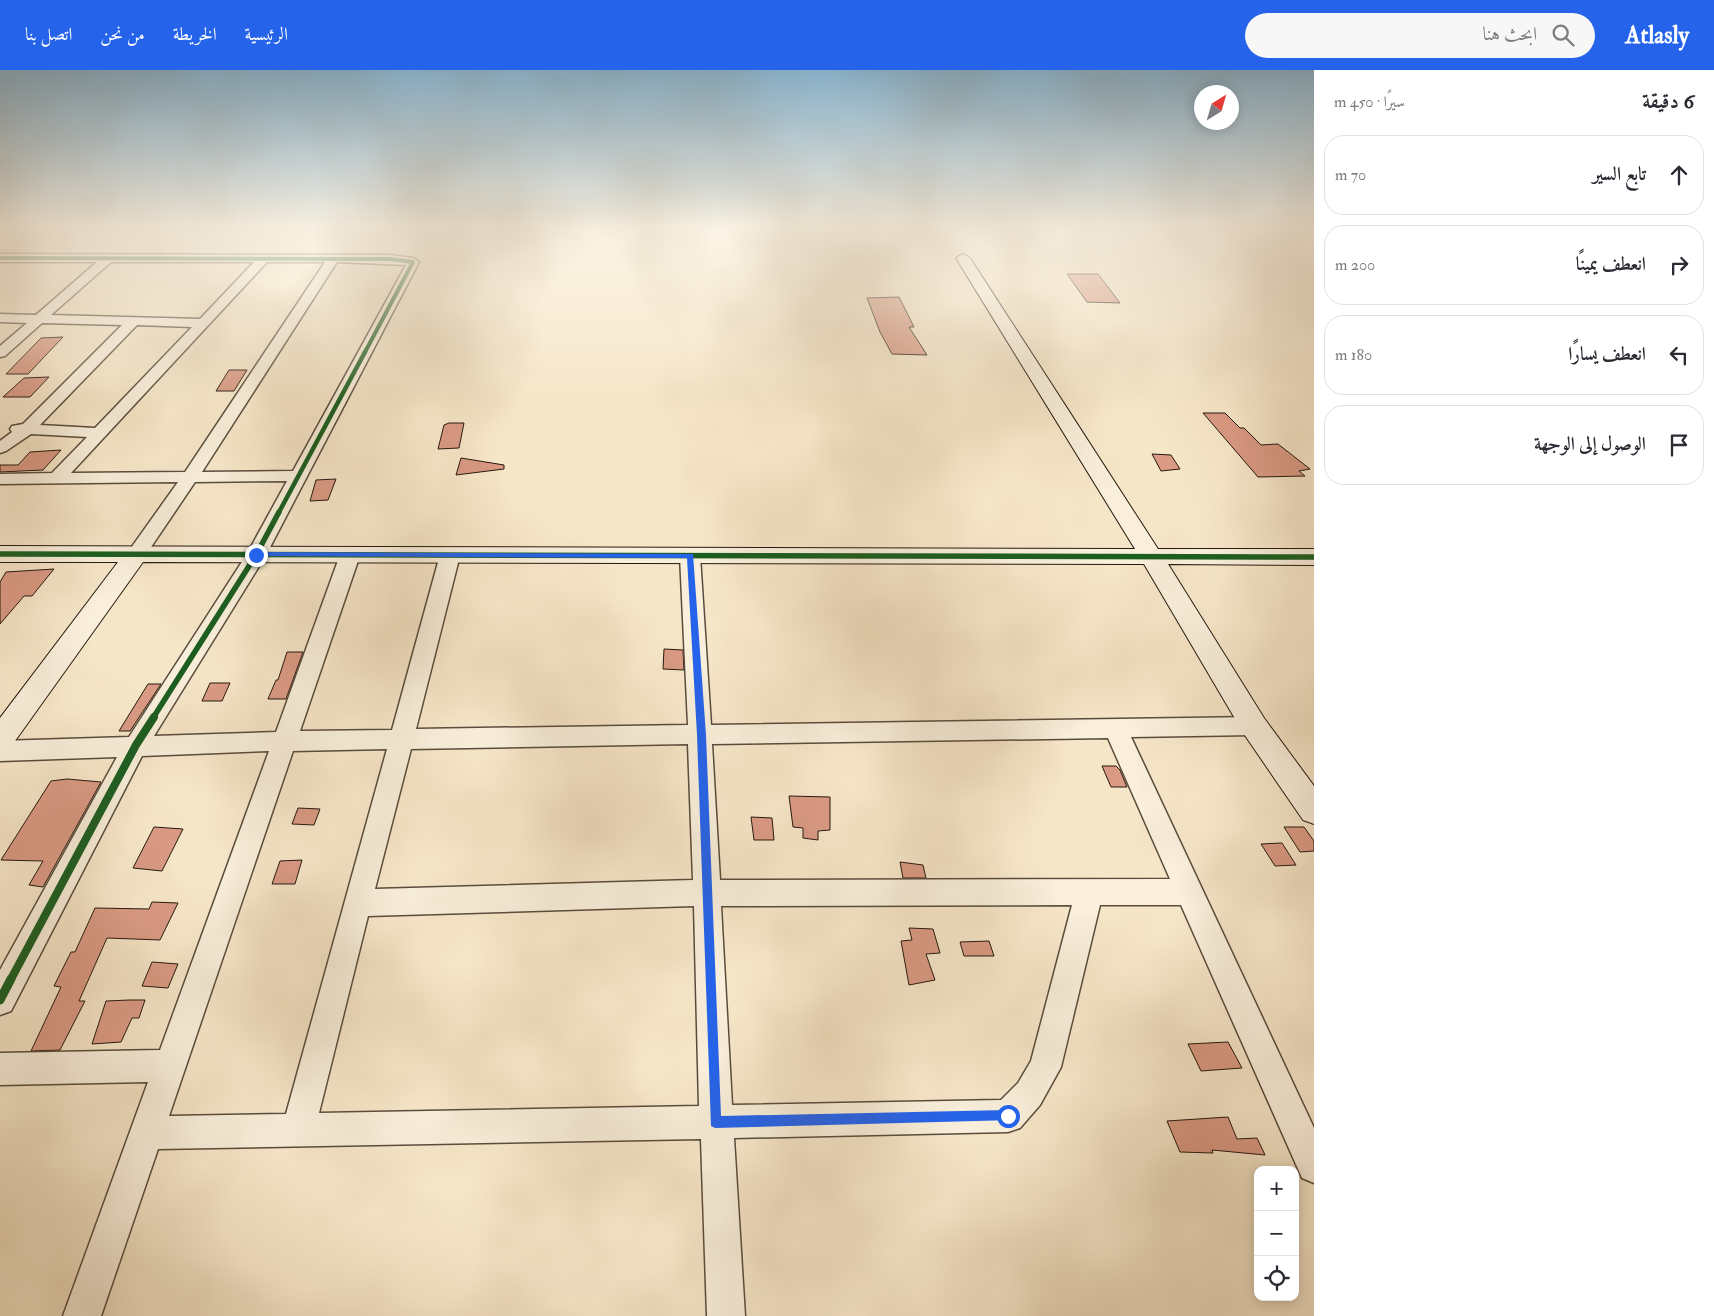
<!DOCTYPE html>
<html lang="ar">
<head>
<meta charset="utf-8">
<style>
  :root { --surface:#fff; --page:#f7f7f7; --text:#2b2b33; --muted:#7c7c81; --line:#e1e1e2; --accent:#2563eb }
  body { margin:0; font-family:"IM FELL Double Pica",Amiri,serif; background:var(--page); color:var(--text); direction:rtl }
  .controls { position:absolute; right:15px; bottom:15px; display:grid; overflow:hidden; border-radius:10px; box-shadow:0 2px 12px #0003 }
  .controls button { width:45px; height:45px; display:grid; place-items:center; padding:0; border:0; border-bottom:1px solid var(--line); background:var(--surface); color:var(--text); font:25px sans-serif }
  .compass { position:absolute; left:1194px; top:15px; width:45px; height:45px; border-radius:50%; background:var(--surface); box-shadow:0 2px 12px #0003; rotate:37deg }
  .stop { position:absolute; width:15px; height:15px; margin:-11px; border:4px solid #2563eb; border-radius:50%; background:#fff }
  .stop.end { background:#2563eb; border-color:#fff; box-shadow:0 1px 5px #0008 }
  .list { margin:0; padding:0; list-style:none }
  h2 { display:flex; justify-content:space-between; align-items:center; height:65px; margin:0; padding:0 20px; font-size:21px }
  h2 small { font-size:16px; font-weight:400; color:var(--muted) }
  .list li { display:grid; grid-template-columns:32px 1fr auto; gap:15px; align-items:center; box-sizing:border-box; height:80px; margin:0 10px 10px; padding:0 10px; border:1px solid var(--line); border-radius:20px }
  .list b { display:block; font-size:19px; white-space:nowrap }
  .list em { font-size:16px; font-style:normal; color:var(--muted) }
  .icon { flex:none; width:28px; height:28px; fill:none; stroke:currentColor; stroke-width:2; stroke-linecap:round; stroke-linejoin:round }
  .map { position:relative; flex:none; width:1314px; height:1246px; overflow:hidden; direction:ltr }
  header { display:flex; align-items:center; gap:30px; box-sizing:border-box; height:70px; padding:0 25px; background:var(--accent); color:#fff }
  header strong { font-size:24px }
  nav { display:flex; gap:28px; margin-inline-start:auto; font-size:18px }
  .search { width:350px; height:45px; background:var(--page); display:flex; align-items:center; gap:12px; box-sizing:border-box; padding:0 18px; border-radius:28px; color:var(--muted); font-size:19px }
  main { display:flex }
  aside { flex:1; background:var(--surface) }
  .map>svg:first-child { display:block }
</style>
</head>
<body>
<header>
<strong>Atlasly</strong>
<div class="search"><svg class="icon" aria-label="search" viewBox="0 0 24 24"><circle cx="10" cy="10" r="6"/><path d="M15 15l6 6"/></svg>ابحث هنا</div>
<nav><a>الرئيسية</a><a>الخريطة</a><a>من نحن</a><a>اتصل بنا</a></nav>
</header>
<main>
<aside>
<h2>6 دقيقة<small>سيرًا · 450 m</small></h2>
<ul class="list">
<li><svg class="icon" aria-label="ahead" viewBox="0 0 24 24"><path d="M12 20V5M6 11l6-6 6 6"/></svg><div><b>تابع السير</b></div><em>70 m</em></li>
<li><svg class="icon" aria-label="right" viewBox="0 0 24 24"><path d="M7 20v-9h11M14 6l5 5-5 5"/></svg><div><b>انعطف يمينًا</b></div><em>200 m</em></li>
<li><svg class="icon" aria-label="left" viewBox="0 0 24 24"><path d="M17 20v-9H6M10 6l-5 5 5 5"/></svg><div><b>انعطف يسارًا</b></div><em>180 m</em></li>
<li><svg class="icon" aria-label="arrive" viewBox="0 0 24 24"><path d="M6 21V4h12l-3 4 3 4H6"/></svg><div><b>الوصول إلى الوجهة</b></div></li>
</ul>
</aside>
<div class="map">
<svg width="1314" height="1246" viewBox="0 0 1314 1246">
  <rect width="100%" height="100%" fill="#f6e6c8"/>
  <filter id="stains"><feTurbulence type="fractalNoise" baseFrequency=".004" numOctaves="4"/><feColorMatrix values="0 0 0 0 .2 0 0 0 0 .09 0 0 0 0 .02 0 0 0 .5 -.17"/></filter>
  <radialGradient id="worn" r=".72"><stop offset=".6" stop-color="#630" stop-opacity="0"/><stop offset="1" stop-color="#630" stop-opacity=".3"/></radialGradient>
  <g fill="#da9a84" stroke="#25180e">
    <path d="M1067,204H1098L1120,233L1087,232Z"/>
    <path d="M899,227L914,257H909L927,285L892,284L880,262L867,228Z"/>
    <path d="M63,267L28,304H6L41,268Z"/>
    <path d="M229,300H247L234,321H216Z"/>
    <path d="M49,307L30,327H3L24,308Z"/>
    <path d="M1203,343H1225L1240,358H1244L1261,375L1278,374L1310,399L1299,401L1305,406L1258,407Z"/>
    <path d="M449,353H464L459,378L438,379L444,355Z"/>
    <path d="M61,380L43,400L0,402V395H18L30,382Z"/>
    <path d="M1152,384L1171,385L1180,399L1161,401Z"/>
    <path d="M461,388L504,395V399L456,405Z"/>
    <path d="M336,409L328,430L310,431L316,410Z"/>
    <path d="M54,499L32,526H24L0,554V512L6,502Z"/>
    <path d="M664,579L683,580L684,600L663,599Z"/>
    <path d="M287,582H303L286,629H268L276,610H278Z"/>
    <path d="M210,613H230L222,631H202Z"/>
    <path d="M148,614H161L130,661H119Z"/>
    <path d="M1102,696H1116L1120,700L1127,717H1111Z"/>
    <path d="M67,709L101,712L43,817L29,815L43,791L1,790L51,711Z"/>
    <path d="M789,726L830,727V760L818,761V770L803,768V758L793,757Z"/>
    <path d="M298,738L320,739L314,755L292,754Z"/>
    <path d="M751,747L772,748L774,770H754Z"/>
    <path d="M154,757L183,759L162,801L133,798Z"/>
    <path d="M1284,757H1304L1314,771V781L1300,782Z"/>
    <path d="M1282,773L1296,795L1275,796L1261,774Z"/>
    <path d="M302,790L295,814H272L280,791Z"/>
    <path d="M900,792L923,795L926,808H903Z"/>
    <path d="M152,832L178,833L160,870L107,868L79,931H85L60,980L31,981L61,917L54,916L71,882H75L95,838L149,839Z"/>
    <path d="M909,858L933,859L940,883L926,884L935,910L909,915L901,871L912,870Z"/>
    <path d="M989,871L994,886H964L960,872Z"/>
    <path d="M152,892L178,894L168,918L142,916Z"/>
    <path d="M129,930H145L139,948H132L121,972L92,974L106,931Z"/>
    <path d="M1228,972L1242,998L1201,1001L1188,974Z"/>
    <path d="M1228,1047L1237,1069L1257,1068L1265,1085L1212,1080L1213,1083L1180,1082L1167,1051Z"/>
  </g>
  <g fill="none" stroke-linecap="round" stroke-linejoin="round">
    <defs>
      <path id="street" d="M0,184L390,185L413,188L419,192L266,485L154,666L276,662L340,485L343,481L350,479L357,481L360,485L300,661L392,660L440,485L443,481L450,479L457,481L460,485L416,659L688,655L680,486L683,482L690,480L697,482L700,486L711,655L1254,647L1262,649L1266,656L1262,663L1254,665L1131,667L1314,1058V1113L1302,1108L1181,835H1100L1061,997L1040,1035L1020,1058L1008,1062L734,1068L745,1246H707L701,1069L158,1079L101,1246H63L148,1012L0,1015V983L160,980L269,681L142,686L11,941L0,945V900L117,687L0,691V671L129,667L247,484L287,411L195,412L143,489L136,491L129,489L126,485L178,412L0,414V404L52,403L87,367L31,364L6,381L0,383V371L12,362L10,359L12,356L23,354L122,255L42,253L5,286L0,287V276L27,253L0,252V244L36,245L97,192H0ZM111,192H254L200,249L51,245ZM267,192H325L185,402L71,403ZM337,192L406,195L293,401L202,402ZM137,255L192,257L95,358L40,355ZM1108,668L1170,809L720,810L712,674ZM688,674L693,810L375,819L411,679ZM387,679L286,1044L169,1046L293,681ZM1072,835L1031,991L1018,1013L1001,1030L732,1035L721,836ZM694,836L699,1036L319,1043L368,846Z"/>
      <path id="secondary" d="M963,184L970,188L1158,479H1314V495L1168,494L1264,648L1314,716V754L1303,750L1244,664L1144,494L143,492L10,678L0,682V648L118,492H0V476L1135,479L956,188Z"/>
    </defs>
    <use href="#street" stroke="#594c3c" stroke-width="3"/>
    <use href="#secondary" stroke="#25180e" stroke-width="2"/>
    <use href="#street" fill="#f9efdb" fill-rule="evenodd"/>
    <use href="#secondary" fill="#f9efdb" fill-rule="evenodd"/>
    <defs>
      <path id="cycleway-far4" d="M0,188L390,189L413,192L364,284"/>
      <path id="cycleway-far3" d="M278,444L365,282"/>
      <g id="cycleway-far2">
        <path d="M0,484L1314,487"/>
        <path d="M153,648L256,485L279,442"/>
      </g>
      <path id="cycleway-far1" d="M10,911L136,675L154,647"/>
      <path id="cycleway" d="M0,930L11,909"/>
    </defs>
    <use href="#cycleway-far4" stroke="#f9efdb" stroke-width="5.5"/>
    <use href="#cycleway-far3" stroke="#f9efdb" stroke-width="7"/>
    <use href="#cycleway-far2" stroke="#f9efdb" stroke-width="9"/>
    <use href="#cycleway-far1" stroke="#f9efdb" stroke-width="11"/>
    <use href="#cycleway" stroke="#f9efdb" stroke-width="12"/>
    <use href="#cycleway-far4" stroke="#1b5e20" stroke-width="4"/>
    <use href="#cycleway-far3" stroke="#1b5e20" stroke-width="4.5"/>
    <use href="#cycleway-far2" stroke="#1b5e20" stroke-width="5.5"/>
    <use href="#cycleway-far1" stroke="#1b5e20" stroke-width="8"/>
    <use href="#cycleway" stroke="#1b5e20" stroke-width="9"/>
  </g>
  <linearGradient id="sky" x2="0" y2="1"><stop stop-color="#8ab8d6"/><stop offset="0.47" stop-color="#fbf4e6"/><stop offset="1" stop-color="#fbf4e6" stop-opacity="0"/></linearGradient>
  <rect width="1314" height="333" fill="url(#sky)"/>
  <path fill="#2563eb" d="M256,482L693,484L706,665L721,1046L1008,1040L1014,1046L1013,1050L715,1058L711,1056L697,665L687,488L253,486Z"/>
  <rect width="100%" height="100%" filter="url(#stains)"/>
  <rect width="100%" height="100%" fill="url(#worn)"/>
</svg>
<div class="controls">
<button>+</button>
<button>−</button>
<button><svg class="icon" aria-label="locate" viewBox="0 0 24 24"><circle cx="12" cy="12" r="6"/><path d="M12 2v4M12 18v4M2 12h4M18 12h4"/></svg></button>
</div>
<svg class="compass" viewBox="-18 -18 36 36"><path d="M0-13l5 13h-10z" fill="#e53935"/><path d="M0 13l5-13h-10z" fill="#7c7c81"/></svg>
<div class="stop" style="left:1008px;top:1046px"></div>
<div class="stop end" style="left:256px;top:485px"></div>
</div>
</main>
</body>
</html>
